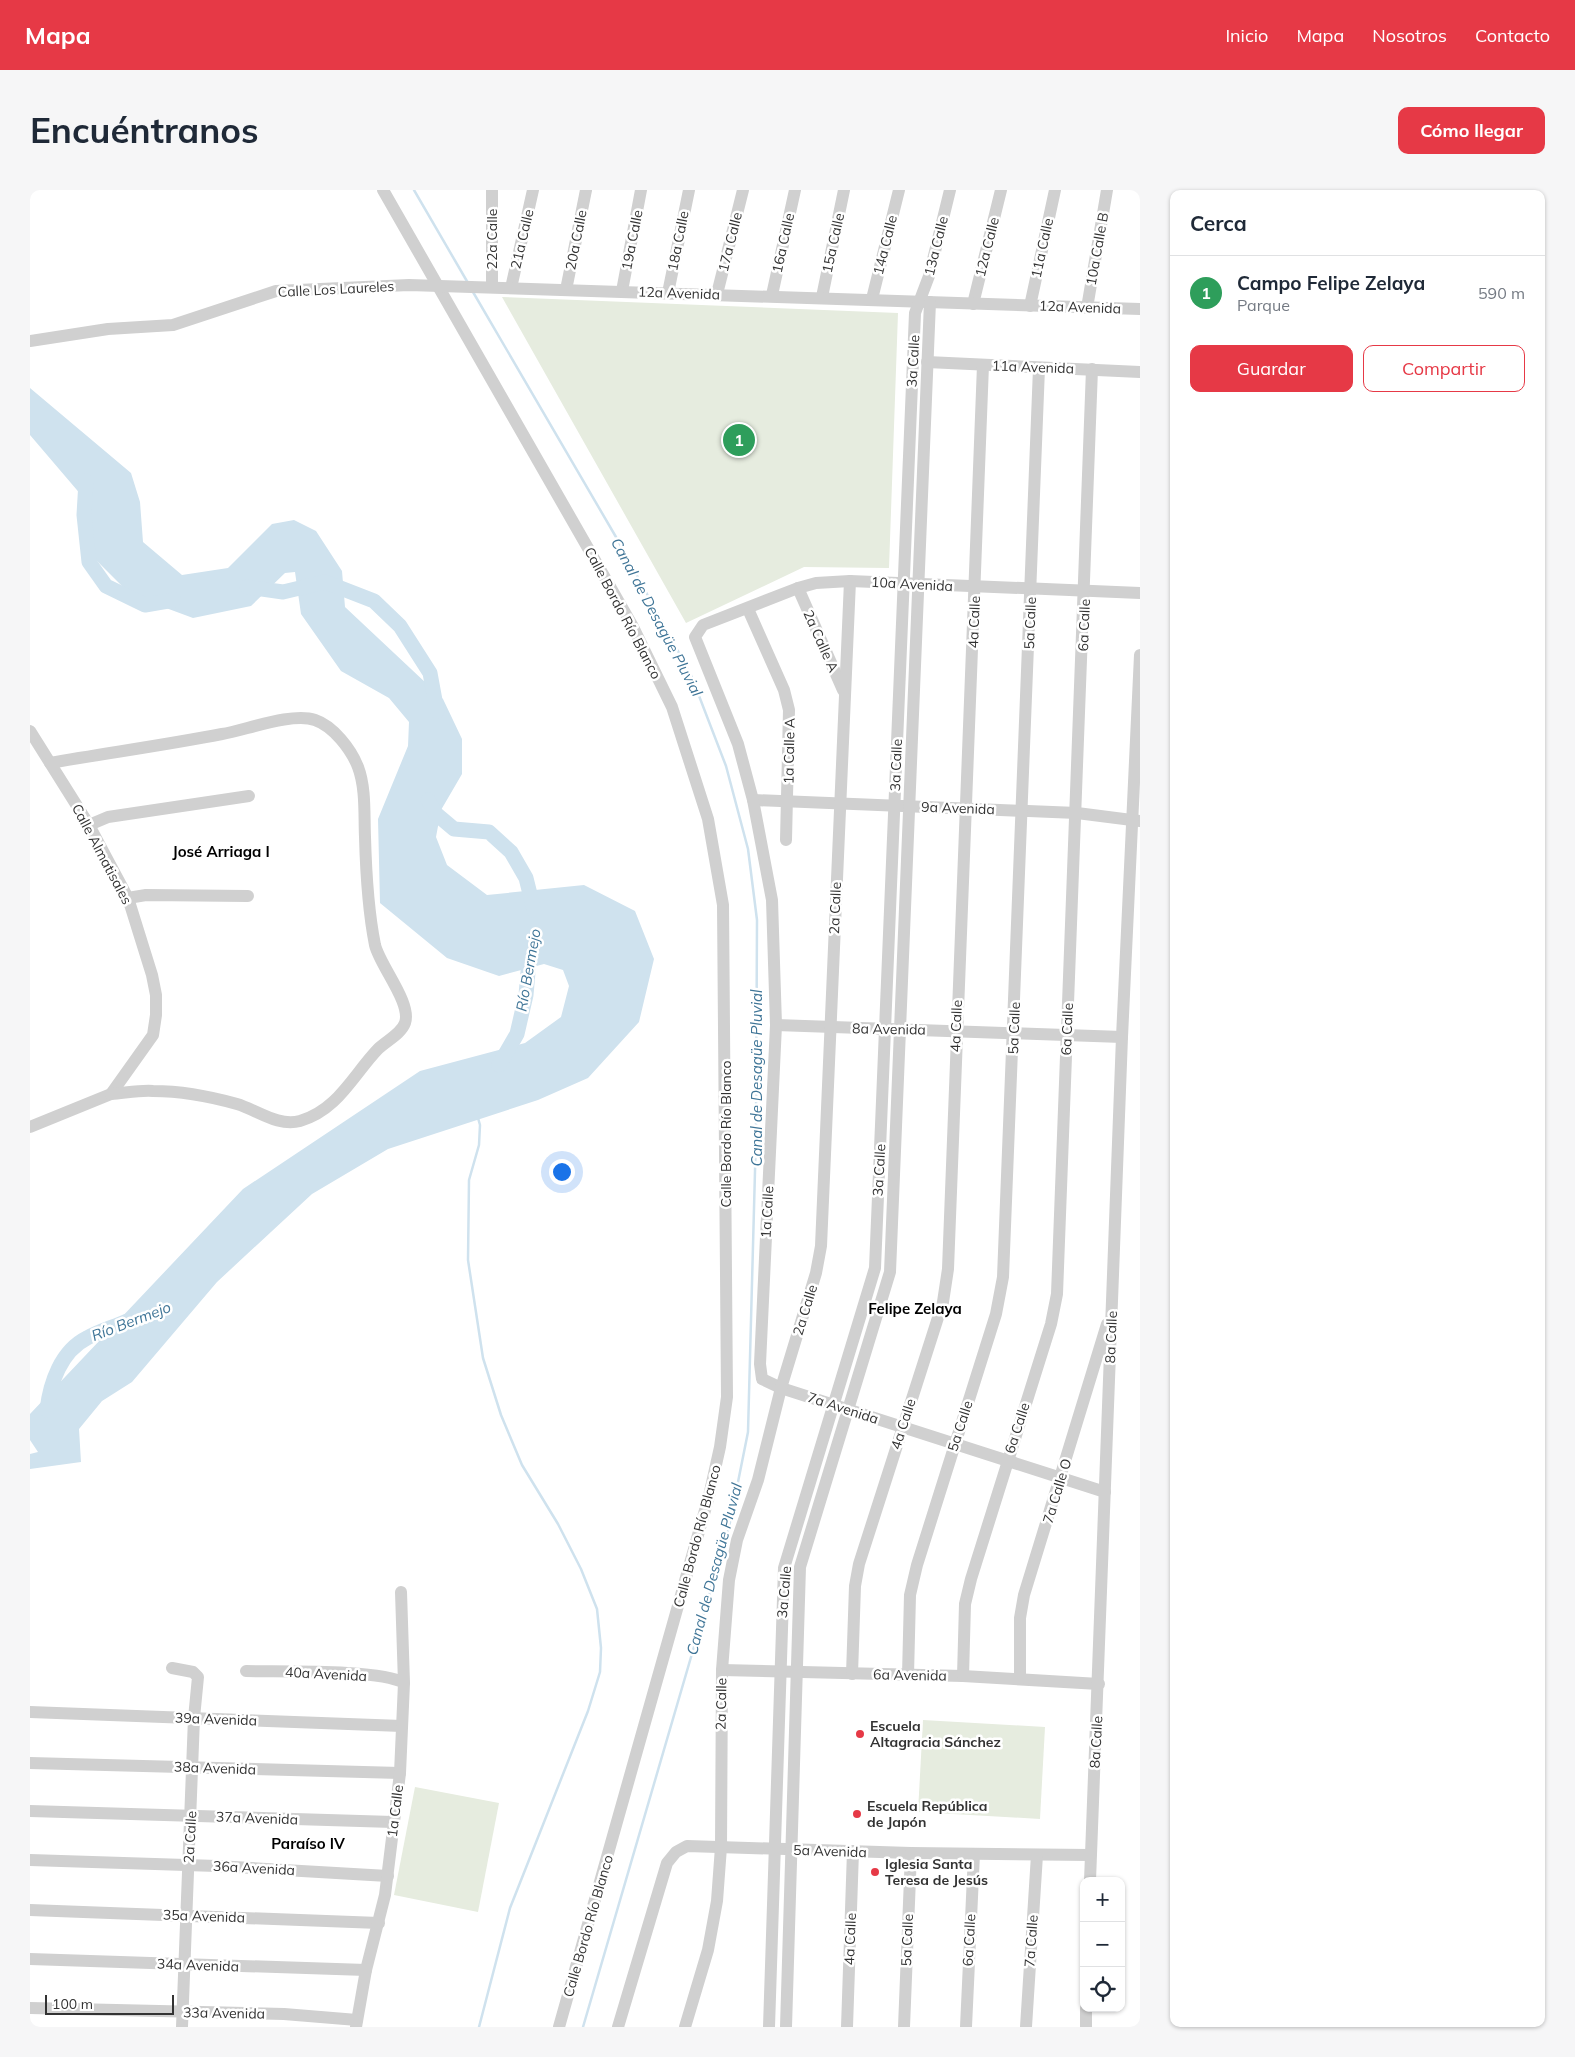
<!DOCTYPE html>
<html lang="es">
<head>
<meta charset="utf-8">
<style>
  :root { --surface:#fff; --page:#f6f6f7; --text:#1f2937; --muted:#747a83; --line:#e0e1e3; --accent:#e63946 }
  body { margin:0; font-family:Mulish,sans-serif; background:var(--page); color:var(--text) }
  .controls { position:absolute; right:15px; bottom:15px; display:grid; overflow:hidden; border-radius:10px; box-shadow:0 1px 4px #0004 }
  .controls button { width:45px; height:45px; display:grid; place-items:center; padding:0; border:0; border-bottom:1px solid var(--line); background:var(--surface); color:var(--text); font:25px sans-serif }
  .scale { position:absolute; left:15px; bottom:12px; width:129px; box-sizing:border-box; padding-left:5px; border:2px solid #333; border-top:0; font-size:14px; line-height:18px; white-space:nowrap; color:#333; -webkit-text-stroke:4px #fff; paint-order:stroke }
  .you { position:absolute; left:531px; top:981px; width:18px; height:18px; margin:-12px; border:4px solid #fff; border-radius:50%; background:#1a73e8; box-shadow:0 0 0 8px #1a73e833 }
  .badge { display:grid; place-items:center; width:32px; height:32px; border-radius:50%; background:var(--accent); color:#fff; font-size:16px; font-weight:700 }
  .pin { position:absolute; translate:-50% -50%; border:2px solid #fff; box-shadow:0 1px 5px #0006 }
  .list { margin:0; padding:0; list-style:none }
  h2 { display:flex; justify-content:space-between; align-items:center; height:65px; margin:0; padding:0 20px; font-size:21px }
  h2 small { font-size:16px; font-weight:400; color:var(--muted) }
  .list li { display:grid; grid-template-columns:32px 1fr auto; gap:15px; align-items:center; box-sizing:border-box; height:75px; padding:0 20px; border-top:1px solid var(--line) }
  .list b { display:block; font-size:19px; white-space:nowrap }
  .list p { margin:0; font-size:16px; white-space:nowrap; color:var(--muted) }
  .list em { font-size:16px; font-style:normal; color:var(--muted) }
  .actions { display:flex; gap:10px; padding:15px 20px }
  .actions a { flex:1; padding:11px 0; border:1px solid var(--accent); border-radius:10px; text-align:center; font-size:18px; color:var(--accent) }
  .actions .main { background:var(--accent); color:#fff }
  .icon { flex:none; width:28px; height:28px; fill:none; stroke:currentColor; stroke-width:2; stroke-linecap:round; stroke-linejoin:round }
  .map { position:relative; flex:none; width:1110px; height:1837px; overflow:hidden; border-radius:10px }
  header { display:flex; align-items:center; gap:30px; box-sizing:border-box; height:70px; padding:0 25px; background:var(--accent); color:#fff }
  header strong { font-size:24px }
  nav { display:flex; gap:28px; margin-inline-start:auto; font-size:18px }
  .intro { display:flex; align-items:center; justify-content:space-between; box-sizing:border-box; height:120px; padding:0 30px }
  h1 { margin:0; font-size:35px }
  .button { padding:12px 22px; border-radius:10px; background:var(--accent); color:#fff; font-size:18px; font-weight:700 }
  main { display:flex; gap:30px; padding:0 30px }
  aside { flex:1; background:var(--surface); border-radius:10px; box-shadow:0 1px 4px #0004 }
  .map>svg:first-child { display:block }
</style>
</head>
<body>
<header>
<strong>Mapa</strong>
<nav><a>Inicio</a><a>Mapa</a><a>Nosotros</a><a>Contacto</a></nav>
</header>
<div class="intro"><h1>Encuéntranos</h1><a class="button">Cómo llegar</a></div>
<main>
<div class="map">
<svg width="1110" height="1837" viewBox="0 0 1110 1837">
  <rect width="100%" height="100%" fill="#fff"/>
  <g fill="#e6ecdf">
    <path d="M472,107L868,123L859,378L774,377L656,433Z"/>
    <path d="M893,1530L1015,1537L1010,1629L888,1622Z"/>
    <path d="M385,1597L469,1613L448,1722L364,1705Z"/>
  </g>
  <path fill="#cfe2ee" d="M0,198L101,283L110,312L113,352L152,385L198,378L242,334L264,330L286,341L312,381L315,417L413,509L432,549V584L411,620L406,647L417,675L457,705L554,695L605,721L624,769L609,832L558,888L508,910L358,959L282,1004L187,1092L102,1192L72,1211L49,1239L51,1272L0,1279V1264L8,1262L0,1250V1224L213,999L390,881L495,853L531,827L539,796L533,780L514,774L469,786L417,768L350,713L348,629L378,556L379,532L359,508L311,481L271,424L265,382L255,383L221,416L163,428L101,405L59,363L58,313L0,245Z"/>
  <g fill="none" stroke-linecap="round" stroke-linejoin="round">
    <g stroke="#cfe2ee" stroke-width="2.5">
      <path d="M384,0L438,93"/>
      <path d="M443,102L586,347L661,485L696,576L718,659L727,730L726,944L718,1242L699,1337L553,1837"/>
      <path d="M448,928L450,935L449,955L439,990L438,1070L453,1168L471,1225L492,1275L528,1334L551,1379L567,1419L571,1458L570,1482L558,1521L480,1718L449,1837"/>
    </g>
    <g stroke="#cfe2ee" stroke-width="15">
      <path d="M56,291L54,325L59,372L76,396L115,415L144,410"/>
      <path d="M217,397L253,402L295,392L344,411L370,436L400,483L407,521"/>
      <path d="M398,610L405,623L424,639L459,642L481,662L496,688L504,720"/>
      <path d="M469,875L487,844L496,805L500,759"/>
      <path d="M17,1220C20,1193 31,1161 57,1148C69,1141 84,1137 97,1131"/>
    </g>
    <g stroke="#d0d0d0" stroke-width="12">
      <path d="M353,0L602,435L642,517L678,629L693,715L697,1207L690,1257L679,1306L529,1837"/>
      <path d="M462,97V0"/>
      <path d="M481,98L503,0"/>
      <path d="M536,100L556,0"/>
      <path d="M592,101L611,0"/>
      <path d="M638,103L659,0"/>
      <path d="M687,104L713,0"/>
      <path d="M742,105L765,0"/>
      <path d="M792,107L814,0"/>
      <path d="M842,109L869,0"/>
      <path d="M943,114L971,0"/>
      <path d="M1000,116L1025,0"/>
      <path d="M1057,118L1077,0"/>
      <path d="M0,151L78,139L143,135L246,101L379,95L1110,119"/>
      <path d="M897,172L1110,182"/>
      <path d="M768,398L813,500"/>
      <path d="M718,419L754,500L759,520L756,650"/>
      <path d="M0,541L59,635L98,708L122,785L126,805V825L123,845L81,904L0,937"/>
      <path d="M20,573C77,563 135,555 192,544C216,540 262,522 285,530C303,536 321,559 328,577C336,598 334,625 335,647C336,684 338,720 345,755C350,776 382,813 375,833C371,844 356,851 348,859C323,885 308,920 270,931C248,937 227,920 207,914C182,907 150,901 123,901C110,900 95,903 81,904"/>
      <path d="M723,610L1047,623L1110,631"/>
      <path d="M59,635L78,627L219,606"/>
      <path d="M98,708L116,705L218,706"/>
      <path d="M746,835L1092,847"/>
      <path d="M1075,1302L751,1198L732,1189L730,1174L746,835L742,710L723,610L708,554L665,447L673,435L768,398L786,393L820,391L1110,403"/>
      <path d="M142,1478L163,1482L168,1487L164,1528L152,1837"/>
      <path d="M692,1480L933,1486L1069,1494"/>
      <path d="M216,1481C249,1482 350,1479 374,1493"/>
      <path d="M822,1484L825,1396L829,1374L913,1112L918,1079L953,175"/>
      <path d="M878,1485L880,1405L887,1375L966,1124L973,1087L1009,178"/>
      <path d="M933,1486L935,1414L941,1389L1021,1134L1027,1104L1062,179"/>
      <path d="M990,1489V1428L994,1405L1077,1134"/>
      <path d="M0,1522L372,1536"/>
      <path d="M0,1573L370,1583"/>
      <path d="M0,1621L363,1632"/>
      <path d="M0,1670L187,1676L358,1686"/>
      <path d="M1060,1691L1092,847L1110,465"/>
      <path d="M0,1720L349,1733"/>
      <path d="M0,1769L336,1780"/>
      <path d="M0,1818L254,1824L327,1830"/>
      <path d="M326,1837L336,1780L355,1705L370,1583L374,1493L371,1402"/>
      <path d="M588,1837L637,1673L646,1662L657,1656L881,1663L1060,1665"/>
      <path d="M655,1837L678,1760L687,1711L691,1657L692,1480L699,1390L707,1350L728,1290L751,1198L786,1083L791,1056L820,391"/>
      <path d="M739,1837L754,1378L845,1078L885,123L899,86L920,0"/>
      <path d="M756,1837L770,1377L860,1082L900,112"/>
      <path d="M817,1837L823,1661"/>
      <path d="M874,1837L881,1663"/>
      <path d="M936,1837L944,1664"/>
      <path d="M996,1837L1007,1665"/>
      <path d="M1056,1837V1818"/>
    </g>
  </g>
  <g fill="#e63946" stroke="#fff" stroke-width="2">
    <circle cx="830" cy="1544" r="5"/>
    <circle cx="827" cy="1624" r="5"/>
    <circle cx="845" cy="1682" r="5"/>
  </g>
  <g text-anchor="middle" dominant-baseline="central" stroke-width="5" stroke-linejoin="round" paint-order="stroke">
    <g font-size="14" fill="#333" stroke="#fff">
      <text transform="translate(462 49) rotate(-90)">22a Calle</text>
      <text transform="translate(492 49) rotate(-77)">21a Calle</text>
      <text transform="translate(546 50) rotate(-79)">20a Calle</text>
      <text transform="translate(602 50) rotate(-79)">19a Calle</text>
      <text transform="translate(648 51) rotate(-79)">18a Calle</text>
      <text transform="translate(700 52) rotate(-76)">17a Calle</text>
      <text transform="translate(753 53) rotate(-78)">16a Calle</text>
      <text transform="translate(803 53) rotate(-78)">15a Calle</text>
      <text transform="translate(855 55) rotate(-76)">14a Calle</text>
      <text transform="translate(906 56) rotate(-76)">13a Calle</text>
      <text transform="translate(957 57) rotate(-76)">12a Calle</text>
      <text transform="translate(1012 58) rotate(-78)">11a Calle</text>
      <text transform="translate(1067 59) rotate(-80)">10a Calle B</text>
      <text transform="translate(306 99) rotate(-3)">Calle Los Laureles</text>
      <text transform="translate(649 103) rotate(2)">12a Avenida</text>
      <text transform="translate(1050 117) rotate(2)">12a Avenida</text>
      <text transform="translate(883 171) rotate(-87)">3a Calle</text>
      <text transform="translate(1003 177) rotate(2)">11a Avenida</text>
      <text transform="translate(882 394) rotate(3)">10a Avenida</text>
      <text transform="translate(593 423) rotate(62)">Calle Bordo Río Blanco</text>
      <text transform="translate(944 432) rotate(-88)">4a Calle</text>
      <text transform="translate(1000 433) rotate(-88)">5a Calle</text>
      <text transform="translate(1054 435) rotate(-88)">6a Calle</text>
      <text transform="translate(791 451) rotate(66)">2a Calle A</text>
      <text transform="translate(759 561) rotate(-89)">1a Calle A</text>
      <text transform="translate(866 575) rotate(-88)">3a Calle</text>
      <text transform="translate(928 618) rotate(2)">9a Avenida</text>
      <text transform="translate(72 664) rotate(62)">Calle Almatisales</text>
      <text transform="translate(805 718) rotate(-88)">2a Calle</text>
      <text transform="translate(926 836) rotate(-88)">4a Calle</text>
      <text transform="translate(984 838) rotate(-88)">5a Calle</text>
      <text transform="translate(859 839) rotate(1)">8a Avenida</text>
      <text transform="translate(1037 839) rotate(-88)">6a Calle</text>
      <text transform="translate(696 944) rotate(-90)">Calle Bordo Río Blanco</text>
      <text transform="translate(849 980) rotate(-87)">3a Calle</text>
      <text transform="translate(737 1022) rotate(-87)">1a Calle</text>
      <text transform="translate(775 1120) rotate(-73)">2a Calle</text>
      <text transform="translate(1081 1147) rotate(-88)">8a Calle</text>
      <text transform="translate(813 1218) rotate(18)">7a Avenida</text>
      <text transform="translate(873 1234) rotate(-72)">4a Calle</text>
      <text transform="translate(930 1236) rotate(-72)">5a Calle</text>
      <text transform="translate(987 1238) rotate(-72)">6a Calle</text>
      <text transform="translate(1027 1301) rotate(-73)">7a Calle O</text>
      <text transform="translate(667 1346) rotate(-75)">Calle Bordo Río Blanco</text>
      <text transform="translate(754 1402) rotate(-85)">3a Calle</text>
      <text transform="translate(296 1484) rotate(3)">40a Avenida</text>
      <text transform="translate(880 1485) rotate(1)">6a Avenida</text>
      <text transform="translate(691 1514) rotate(-89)">2a Calle</text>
      <text transform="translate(186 1529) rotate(2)">39a Avenida</text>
      <text transform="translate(1066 1552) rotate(-87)">8a Calle</text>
      <text transform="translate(185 1578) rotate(2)">38a Avenida</text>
      <text transform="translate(365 1621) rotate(-83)">1a Calle</text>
      <text transform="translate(227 1628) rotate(2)">37a Avenida</text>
      <text transform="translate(160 1647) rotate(-87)">2a Calle</text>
      <text transform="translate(800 1661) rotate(2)">5a Avenida</text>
      <text transform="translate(224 1678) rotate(3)">36a Avenida</text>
      <text transform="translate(174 1726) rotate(2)">35a Avenida</text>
      <text transform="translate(558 1736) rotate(-74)">Calle Bordo Río Blanco</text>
      <text transform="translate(820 1749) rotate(-88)">4a Calle</text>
      <text transform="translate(877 1750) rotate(-88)">5a Calle</text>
      <text transform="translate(939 1750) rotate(-87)">6a Calle</text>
      <text transform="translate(1001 1751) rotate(-86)">7a Calle</text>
      <text transform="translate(168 1775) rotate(2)">34a Avenida</text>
      <text transform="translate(194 1823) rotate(1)">33a Avenida</text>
    </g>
    <g font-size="14" font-weight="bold" fill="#333" stroke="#fff" text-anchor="start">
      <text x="840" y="1536">Escuela<tspan x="840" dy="16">Altagracia Sánchez</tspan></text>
      <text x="837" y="1616">Escuela República<tspan x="837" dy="16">de Japón</tspan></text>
      <text x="855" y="1674">Iglesia Santa<tspan x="855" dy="16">Teresa de Jesús</tspan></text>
    </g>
    <g font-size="15" font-style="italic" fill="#3f7597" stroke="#fff">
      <text transform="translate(627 427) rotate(62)">Canal de Desagüe Pluvial</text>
      <text transform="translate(498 780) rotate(-80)">Río Bermejo</text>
      <text transform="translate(726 888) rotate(-90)">Canal de Desagüe Pluvial</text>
      <text transform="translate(101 1131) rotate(-21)">Río Bermejo</text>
      <text transform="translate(684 1379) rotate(-75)">Canal de Desagüe Pluvial</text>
    </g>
    <g font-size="15" font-weight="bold" fill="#000" stroke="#fff">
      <text x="191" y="661">José Arriaga I</text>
      <text x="885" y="1118">Felipe Zelaya</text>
      <text x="278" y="1653">Paraíso IV</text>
    </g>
  </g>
</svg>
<div class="controls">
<button>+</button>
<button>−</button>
<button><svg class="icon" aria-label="locate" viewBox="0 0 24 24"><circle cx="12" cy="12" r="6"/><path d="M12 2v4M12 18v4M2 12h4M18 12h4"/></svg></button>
</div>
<div class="scale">100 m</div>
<div class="you"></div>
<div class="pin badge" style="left:709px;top:250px;background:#2e9e5b">1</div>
</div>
<aside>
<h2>Cerca<small></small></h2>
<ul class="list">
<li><span class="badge" style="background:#2e9e5b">1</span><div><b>Campo Felipe Zelaya</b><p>Parque</p></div><em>590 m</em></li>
</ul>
<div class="actions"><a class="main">Guardar</a><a>Compartir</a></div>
</aside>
</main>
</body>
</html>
